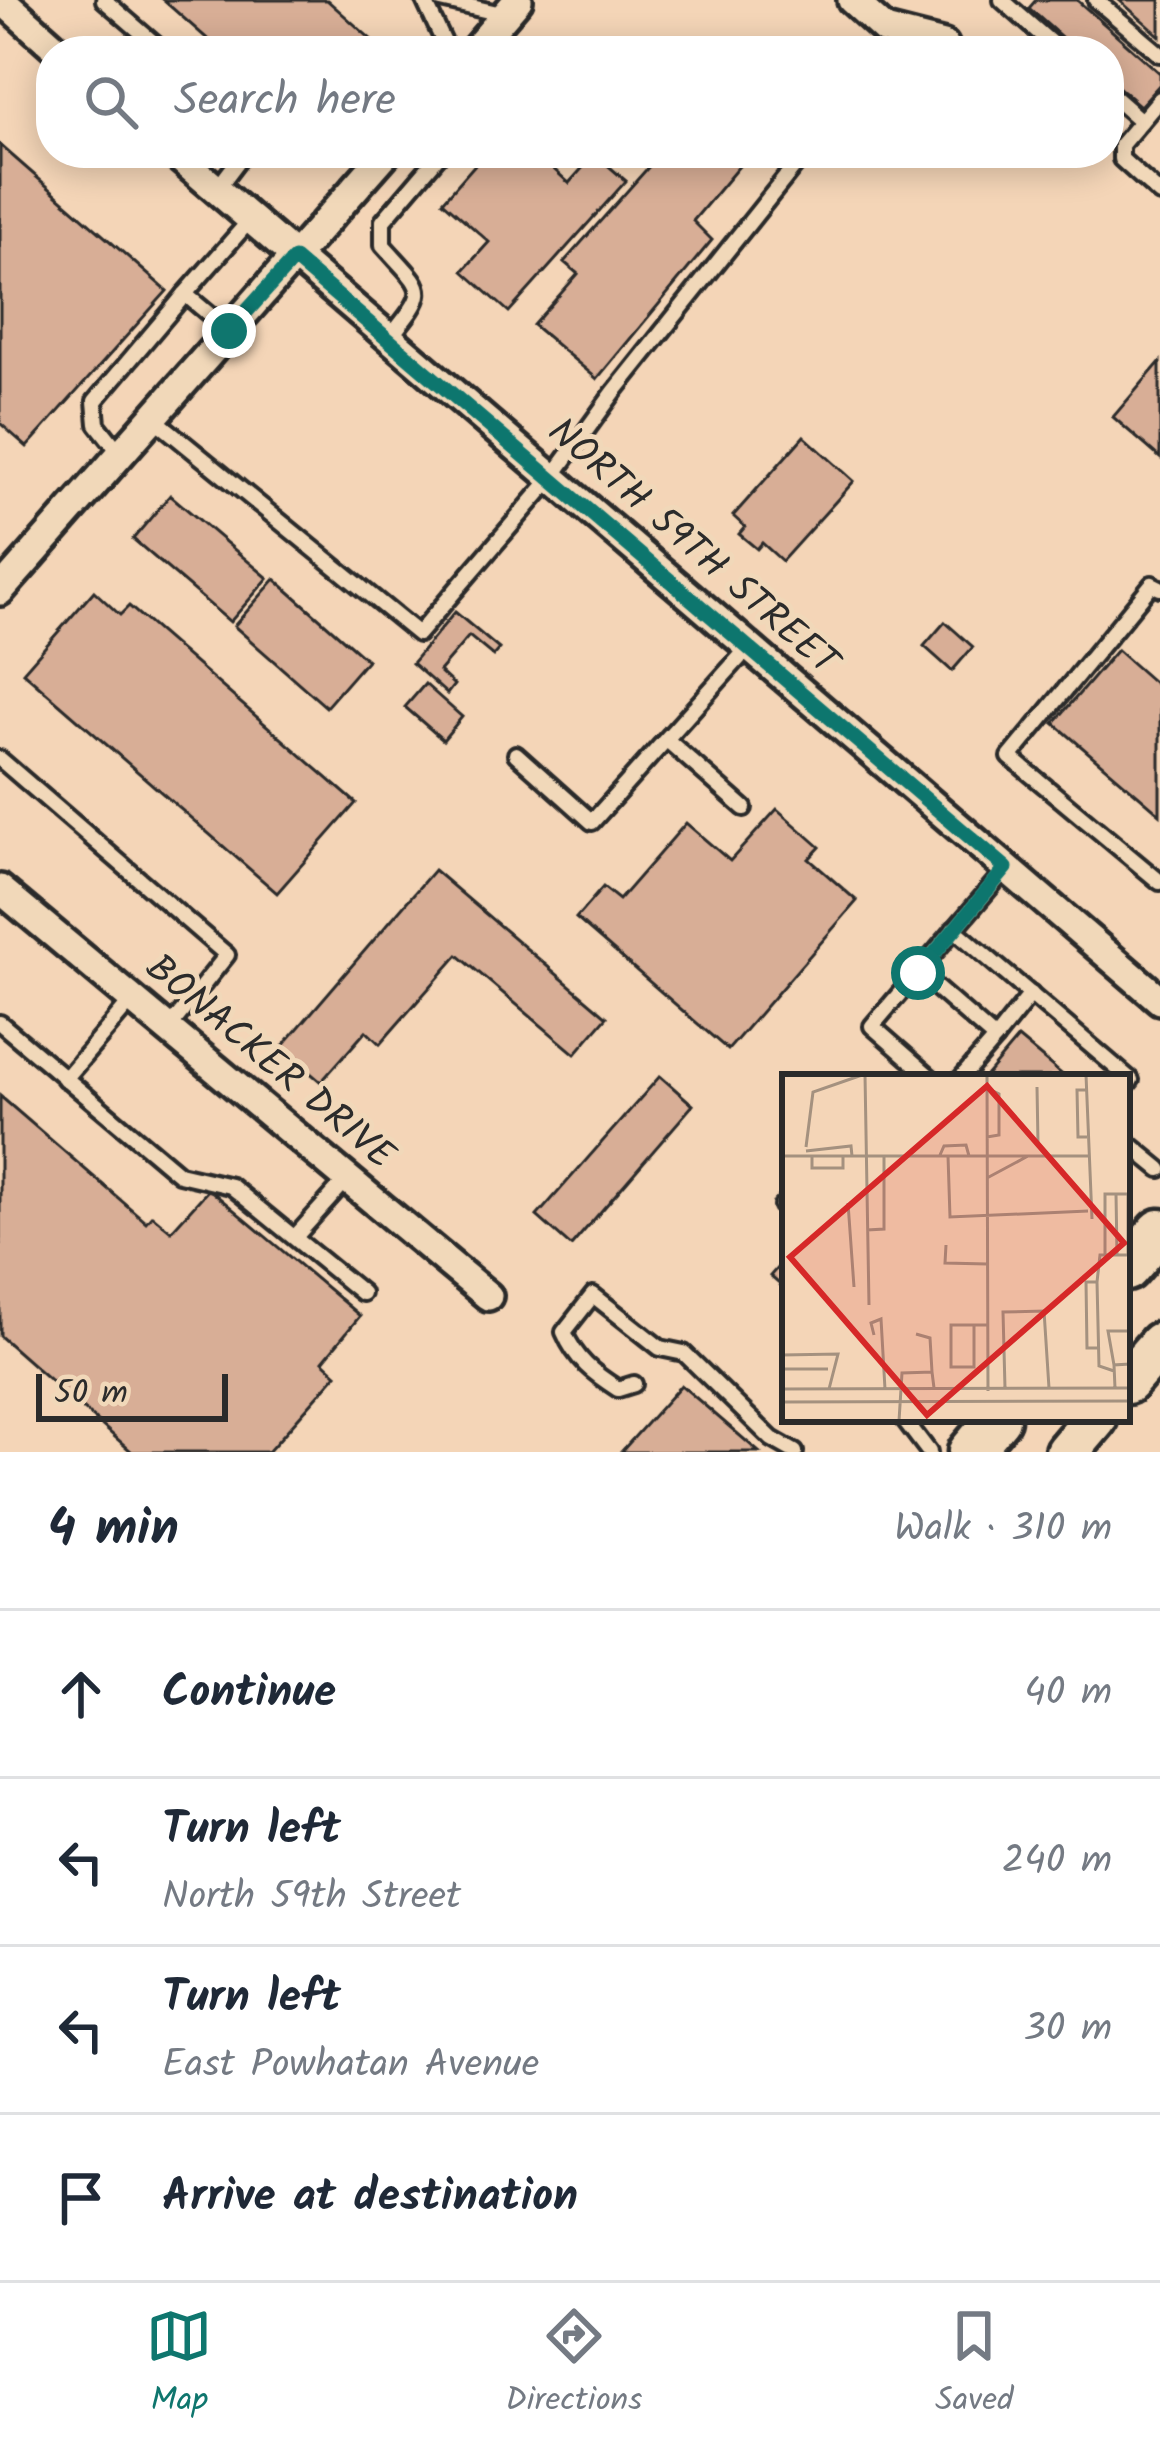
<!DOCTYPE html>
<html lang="en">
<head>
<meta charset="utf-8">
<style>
  :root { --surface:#fff; --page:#f2f2f3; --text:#1f2937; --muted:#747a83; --line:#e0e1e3; --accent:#0f766e }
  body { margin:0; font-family:Kalam,sans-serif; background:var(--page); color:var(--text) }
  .scale { position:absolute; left:36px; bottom:30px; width:192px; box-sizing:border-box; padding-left:12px; border:6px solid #2b2b2b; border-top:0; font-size:33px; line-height:42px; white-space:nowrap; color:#2b2b2b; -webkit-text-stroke:9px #f1d8b9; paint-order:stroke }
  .stop { position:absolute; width:36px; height:36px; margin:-27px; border:9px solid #0f766e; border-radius:50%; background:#fff }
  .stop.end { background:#0f766e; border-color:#fff; box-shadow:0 3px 12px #0008 }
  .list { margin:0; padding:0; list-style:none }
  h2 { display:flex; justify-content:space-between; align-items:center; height:156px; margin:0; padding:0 48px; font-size:51px }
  h2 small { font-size:39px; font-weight:400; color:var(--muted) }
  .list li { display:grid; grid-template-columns:78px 1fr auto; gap:36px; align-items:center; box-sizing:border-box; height:168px; padding:0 48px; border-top:3px solid var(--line) }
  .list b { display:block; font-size:45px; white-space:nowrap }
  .list p { margin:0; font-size:39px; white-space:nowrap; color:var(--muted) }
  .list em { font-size:39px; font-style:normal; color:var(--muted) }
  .icon { flex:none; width:66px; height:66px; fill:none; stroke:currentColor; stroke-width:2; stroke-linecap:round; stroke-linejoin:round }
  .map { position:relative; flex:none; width:1160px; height:1452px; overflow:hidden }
  .search { position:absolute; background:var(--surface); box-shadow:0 6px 30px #0003; left:36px; right:36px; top:36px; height:132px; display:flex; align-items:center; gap:30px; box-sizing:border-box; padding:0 42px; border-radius:48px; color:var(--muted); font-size:45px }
  .sheet { height:828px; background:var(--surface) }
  nav { display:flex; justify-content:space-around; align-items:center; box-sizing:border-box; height:168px; border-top:3px solid var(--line); background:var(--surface); font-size:33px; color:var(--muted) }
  nav a { display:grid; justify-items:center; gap:6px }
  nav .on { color:var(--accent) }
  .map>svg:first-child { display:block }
</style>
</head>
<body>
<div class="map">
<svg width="1160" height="1452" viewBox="0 0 1160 1452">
  <rect width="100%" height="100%" fill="#f4d5b7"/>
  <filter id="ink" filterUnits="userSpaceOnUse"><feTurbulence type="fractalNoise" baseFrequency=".00833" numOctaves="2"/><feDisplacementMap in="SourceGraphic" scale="24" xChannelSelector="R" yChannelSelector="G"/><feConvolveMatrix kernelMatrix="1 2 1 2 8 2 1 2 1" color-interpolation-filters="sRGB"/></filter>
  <g filter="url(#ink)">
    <g fill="#d8ae96" stroke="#2b2b2b" stroke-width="3">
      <path d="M163,0H327L382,49L221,51Z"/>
      <path d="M1036,0H1077L1160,73V84L1140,106L1109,79V51H1077L1029,8Z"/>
      <path d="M1119,0H1160V36L1142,20Z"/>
      <path d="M0,145L167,291L27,447L0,423Z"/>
      <path d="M485,153H536L569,183L595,154L626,181L509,312L463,271L489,242L443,201Z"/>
      <path d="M661,153H750L693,221L712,240L597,379L533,325L578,274L564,262Z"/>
      <path d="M1160,362V458L1113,417Z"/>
      <path d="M804,436L854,481L782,561L762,543L757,549L739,534L745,527L733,516Z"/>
      <path d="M170,495L268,578L230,622L133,539Z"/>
      <path d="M275,579L367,660L326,707L234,626Z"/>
      <path d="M94,591L120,615L129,606L356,803L277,893L23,672Z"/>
      <path d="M455,612L499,649L493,656L469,636L439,671L454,685L447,694L412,663Z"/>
      <path d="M945,622L973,647L952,671L924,646Z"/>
      <path d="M1117,650L1160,688V814L1054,723Z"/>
      <path d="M425,684L462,717L443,740L405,707Z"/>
      <path d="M777,809L820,847L809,859L857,901L728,1050L576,918L603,887L619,900L686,823L730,861Z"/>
      <path d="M434,870L607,1017L575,1054L458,955L380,1044L366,1031L321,1082L281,1048Z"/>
      <path d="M1018,1038L1065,1077H985Z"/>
      <path d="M660,1076L693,1105L571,1246L537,1216Z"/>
      <path d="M0,1096L146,1222L152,1215L171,1231L209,1189L360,1316L323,1361L337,1374L268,1452H132L0,1336Z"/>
      <path d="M785,1259V1289L770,1276Z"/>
      <path d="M681,1385L759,1452H621Z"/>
    </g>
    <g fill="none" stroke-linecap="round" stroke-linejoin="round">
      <defs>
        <g id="lane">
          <path d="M104,0L163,51"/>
          <path d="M424,0L448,51"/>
          <path d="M441,0L506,15"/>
          <path d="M1002,0L1060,51"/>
          <path d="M1096,0L1160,54"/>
          <path d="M1109,93L1141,121"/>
          <path d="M1160,99L1121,145V159L1160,194"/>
          <path d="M216,190L244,153"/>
          <path d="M185,294L250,220"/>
          <path d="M388,340C431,286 427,294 383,245V221L441,153"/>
          <path d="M152,417L418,634L551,479L614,392L805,153"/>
          <path d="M120,453L97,424L95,401L176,305L185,294L229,331"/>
          <path d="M1160,588L1152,584L1010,757L1160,882"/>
          <path d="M667,740L744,808"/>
          <path d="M516,754L592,822L748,648"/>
          <path d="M0,759L227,955L168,1029"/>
          <path d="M954,929L1131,1080L1127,1085"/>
          <path d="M918,972L995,1039L1031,994"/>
          <path d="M0,1023L179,1174L231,1186L362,1293"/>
          <path d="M930,1077L872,1026L1006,869"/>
          <path d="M962,1077L995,1039"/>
          <path d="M65,1079L132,1000"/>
          <path d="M1127,1142L1160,1169"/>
          <path d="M782,1206L785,1203"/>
          <path d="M295,1237L347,1179"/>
          <path d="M634,1384L618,1389C593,1373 576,1360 564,1332L593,1295L660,1348L684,1353L772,1439L795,1452"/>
          <path d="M904,1419L929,1452"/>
        </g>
        <g id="street">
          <path d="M2,0L59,51"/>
          <path d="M852,0L885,30L944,45"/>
          <path d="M474,51L518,0"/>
          <path d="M174,153L1160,1000"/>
          <path d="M0,591L386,153"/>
          <path d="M0,889L488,1296"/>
        </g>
        <g id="primary">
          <path d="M1127,1269L1160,1231"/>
          <path d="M1127,1382L1160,1344"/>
          <path d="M970,1452L998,1419"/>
          <path d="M1067,1452L1095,1419"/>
        </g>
      </defs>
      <use href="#lane" stroke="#2b2b2b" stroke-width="22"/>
      <use href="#street" stroke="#2b2b2b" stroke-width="36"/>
      <use href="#primary" stroke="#2b2b2b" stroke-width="51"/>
      <use href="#lane" stroke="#f1d8b9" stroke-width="14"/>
      <use href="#street" stroke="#f1d8b9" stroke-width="27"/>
      <use href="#primary" stroke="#f1d8b9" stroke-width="42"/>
    </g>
  </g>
  <g fill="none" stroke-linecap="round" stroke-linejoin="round" filter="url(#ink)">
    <path stroke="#0f766e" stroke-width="15" d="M229,331L294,259L1006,868L918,973"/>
  </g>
  <g text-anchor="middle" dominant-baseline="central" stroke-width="10" stroke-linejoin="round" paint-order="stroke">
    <g font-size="39" fill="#2b2b2b" stroke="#f1d8b9">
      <text transform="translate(692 548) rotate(41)">NORTH 59TH STREET</text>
      <text transform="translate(269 1063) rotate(40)">BONACKER DRIVE</text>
    </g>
  </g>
  <g transform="translate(782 1074)">
    <rect width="348" height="348" fill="#f4d5b7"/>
    <path fill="none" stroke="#a4917f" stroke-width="3" d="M83,1L87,231M205,1L206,317M304,1L310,145M255,13L256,69M305,16H295L296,63H305M205,63L217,61V20L205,14M24,73L31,18L80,1M24,77L69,72L70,82M158,81L162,72L184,71L187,82M0,82H306M30,82V94H61V82M166,82L168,143L306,137M205,104L246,82M334,120L335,181M66,129L72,213M85,156L102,155V82M164,171L163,189L205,190M315,208L318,181H346V120H323V181M192,251V293H169V251H206M134,260L148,264L150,298M92,261L89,249L99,245L103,315M316,274H305L304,208H315L317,292L332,297M0,281L56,280L47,315M332,291L326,257H348M0,295H46M223,314L221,238L262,237L267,314M333,314L332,291L348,290M0,315L348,314M0,328L348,327M117,347L120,299L150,298L152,314"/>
    <path fill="#d62828" fill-opacity="0.15" stroke="#d62828" stroke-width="6" d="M205,12L342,169L145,341L8,183Z"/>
    <rect width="348" height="348" fill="none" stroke="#2b2b2b" stroke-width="6"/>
  </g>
</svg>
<div class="scale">50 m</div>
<div class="stop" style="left:918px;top:973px"></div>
<div class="stop end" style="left:229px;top:331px"></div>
<div class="search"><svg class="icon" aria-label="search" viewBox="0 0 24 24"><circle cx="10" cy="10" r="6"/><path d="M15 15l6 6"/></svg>Search here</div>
</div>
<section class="sheet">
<h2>4 min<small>Walk · 310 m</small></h2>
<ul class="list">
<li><svg class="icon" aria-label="ahead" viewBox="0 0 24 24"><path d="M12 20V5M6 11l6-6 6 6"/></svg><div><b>Continue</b></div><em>40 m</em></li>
<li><svg class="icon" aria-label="left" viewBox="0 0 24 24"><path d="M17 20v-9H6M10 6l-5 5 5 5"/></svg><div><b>Turn left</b><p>North 59th Street</p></div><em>240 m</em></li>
<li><svg class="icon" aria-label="left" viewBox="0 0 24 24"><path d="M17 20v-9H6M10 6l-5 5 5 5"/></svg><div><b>Turn left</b><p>East Powhatan Avenue</p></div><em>30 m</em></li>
<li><svg class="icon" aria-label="arrive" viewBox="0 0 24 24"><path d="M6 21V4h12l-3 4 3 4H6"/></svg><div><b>Arrive at destination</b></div></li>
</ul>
</section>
<nav>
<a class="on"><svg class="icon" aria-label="map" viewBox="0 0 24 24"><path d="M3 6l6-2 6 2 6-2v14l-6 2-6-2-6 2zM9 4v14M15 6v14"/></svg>Map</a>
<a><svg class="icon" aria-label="directions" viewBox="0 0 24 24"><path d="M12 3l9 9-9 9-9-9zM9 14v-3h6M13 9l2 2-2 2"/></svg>Directions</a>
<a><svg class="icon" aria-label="saved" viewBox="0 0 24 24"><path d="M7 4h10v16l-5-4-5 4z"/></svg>Saved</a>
</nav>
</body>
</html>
